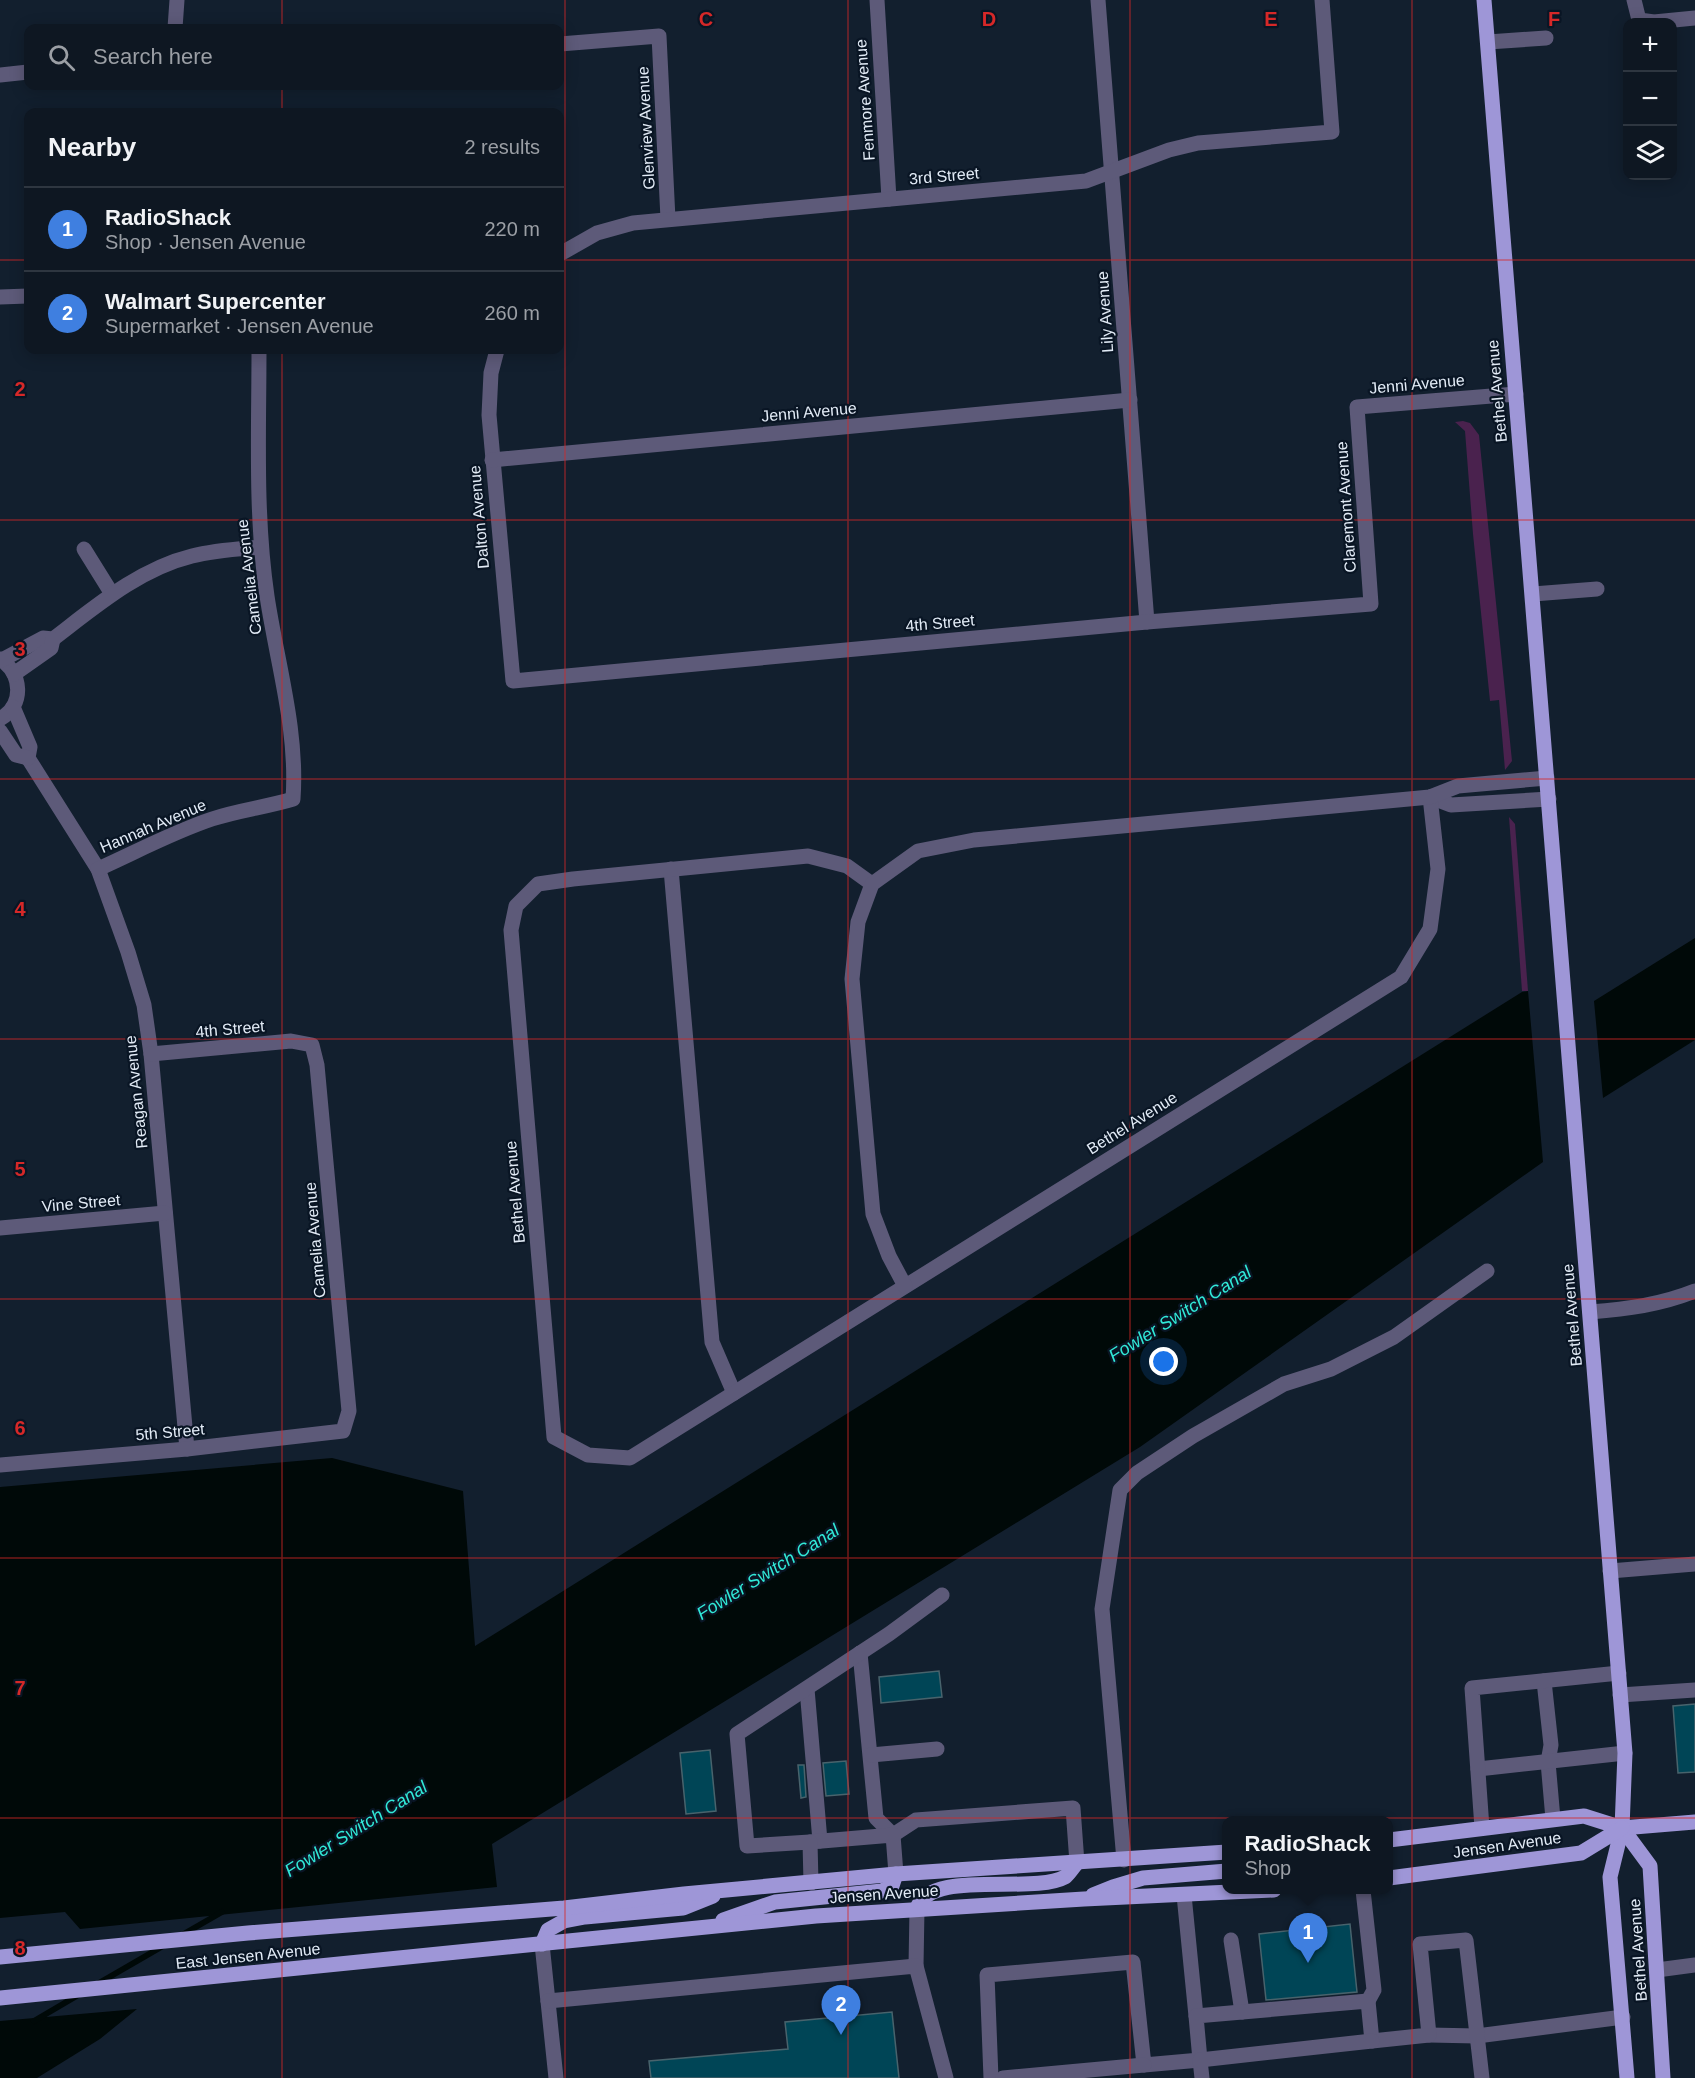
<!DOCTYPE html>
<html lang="en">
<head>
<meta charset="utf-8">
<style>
  :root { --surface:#0e1722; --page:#17202a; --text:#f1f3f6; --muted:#9b9fa5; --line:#2e3640; --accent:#0f766e }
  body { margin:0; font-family:Arial,sans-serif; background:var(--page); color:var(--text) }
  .controls { position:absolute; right:18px; top:18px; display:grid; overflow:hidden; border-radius:12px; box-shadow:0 3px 15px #0003 }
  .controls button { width:54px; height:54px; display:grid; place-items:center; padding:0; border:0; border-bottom:2px solid var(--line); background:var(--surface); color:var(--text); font:30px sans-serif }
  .you { position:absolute; left:1164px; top:1362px; width:21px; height:21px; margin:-15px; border:4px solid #fff; border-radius:50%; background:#1a73e8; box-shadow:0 0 0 9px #1a73e833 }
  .badge { display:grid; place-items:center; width:39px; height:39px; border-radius:50%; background:var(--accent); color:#fff; font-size:20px; font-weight:700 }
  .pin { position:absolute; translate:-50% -50px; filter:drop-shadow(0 2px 3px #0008) }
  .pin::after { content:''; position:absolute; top:32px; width:21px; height:18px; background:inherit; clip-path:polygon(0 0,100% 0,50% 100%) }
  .popup { position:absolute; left:1222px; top:1816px; width:171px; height:78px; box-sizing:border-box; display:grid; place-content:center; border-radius:12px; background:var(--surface); filter:drop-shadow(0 2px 4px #0005); font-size:20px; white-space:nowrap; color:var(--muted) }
  .popup b { font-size:22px; color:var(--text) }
  .popup::after { content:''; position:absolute; left:50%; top:100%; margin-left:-12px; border:12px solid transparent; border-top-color:var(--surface) }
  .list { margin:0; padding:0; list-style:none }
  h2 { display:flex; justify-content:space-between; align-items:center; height:78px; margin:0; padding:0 24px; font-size:26px }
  h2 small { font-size:20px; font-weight:400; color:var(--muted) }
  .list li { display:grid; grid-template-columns:39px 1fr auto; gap:18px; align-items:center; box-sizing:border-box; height:84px; padding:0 24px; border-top:2px solid var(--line) }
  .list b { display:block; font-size:22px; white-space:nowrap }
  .list p { margin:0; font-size:20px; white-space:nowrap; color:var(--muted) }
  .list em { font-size:20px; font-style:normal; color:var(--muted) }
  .icon { flex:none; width:33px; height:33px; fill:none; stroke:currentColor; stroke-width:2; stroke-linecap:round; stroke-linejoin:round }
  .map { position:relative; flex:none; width:1695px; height:2078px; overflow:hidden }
  .search { position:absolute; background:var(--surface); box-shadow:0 3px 15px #0003; left:24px; top:24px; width:540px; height:66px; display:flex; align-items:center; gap:15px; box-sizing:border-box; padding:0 21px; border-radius:12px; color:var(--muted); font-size:22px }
  .panel { position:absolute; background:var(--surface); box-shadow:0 3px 15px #0003; left:24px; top:108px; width:540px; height:246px; border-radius:12px }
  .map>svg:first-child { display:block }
</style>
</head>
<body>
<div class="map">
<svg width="1695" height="2078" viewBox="0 0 1695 2078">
  <rect width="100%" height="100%" fill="#121f2e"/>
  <g fill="#4a224e">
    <path d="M1463,421L1470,423L1479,435L1512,761L1505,770L1499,700L1490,701L1473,534L1465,431L1455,422Z"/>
    <path d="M1509,817L1515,824L1528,991H1522Z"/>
  </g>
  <g fill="#000908">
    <path d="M1695,938V1040L1603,1098L1594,1001Z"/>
    <path d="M1528,991L1543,1162L1140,1447L492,1844L497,1887L80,1929L65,1912L0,1918V1487L332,1458L463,1491L475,1646L1522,992Z"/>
    <path d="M137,2009L100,2039L37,2078H0V2021Z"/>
  </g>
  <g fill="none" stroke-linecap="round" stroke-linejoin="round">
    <g stroke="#000908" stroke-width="6">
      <path d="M182,1935L222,1912"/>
      <path d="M99,1983L163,1946"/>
      <path d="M34,2021L80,1994"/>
    </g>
  </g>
  <g fill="#004556" stroke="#48636c" stroke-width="1.5">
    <path d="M939,1671L942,1697L881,1703L879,1677Z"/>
    <path d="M1695,1704V1772L1678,1773L1673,1706Z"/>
    <path d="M710,1750L716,1811L686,1814L680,1753Z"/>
    <path d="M846,1761L849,1794L826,1796L823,1763Z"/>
    <path d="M798,1765H804L806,1797L801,1798Z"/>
    <path d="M1350,1924L1357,1992L1266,2000L1259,1934Z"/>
    <path d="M892,2012L899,2078H651L649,2061L788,2049L785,2022Z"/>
  </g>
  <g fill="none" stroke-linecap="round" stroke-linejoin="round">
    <g stroke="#5d5a79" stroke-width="15">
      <path d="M877,0L889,199"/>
      <path d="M1098,0L1147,622"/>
      <path d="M1634,0L1639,20L1654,22L1695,18"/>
      <path d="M175,28L177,0"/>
      <path d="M1488,42L1546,38"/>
      <path d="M560,44L659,36L668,219"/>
      <path d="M0,75L28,72"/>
      <path d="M560,254L597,233L633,223L1086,181L1169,150L1198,143L1332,132L1322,0"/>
      <path d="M0,297L28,296"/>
      <path d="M497,350L491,373L489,415L513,681L1147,622L1371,604L1357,407L1516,394"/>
      <path d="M492,460L1130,400"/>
      <path d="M84,549L112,594"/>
      <path d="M1533,594L1597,589"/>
      <path d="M0,659C22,673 25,705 0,719"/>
      <path d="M2,660L43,638L53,639C95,607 139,569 192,556C215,550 238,549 261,547"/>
      <path d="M14,674L51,648L53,639"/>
      <path d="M13,707L30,747L28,758L98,869L128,952L144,1005L151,1054L187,1449"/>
      <path d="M0,731L16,755L28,758"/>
      <path d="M1430,797L1451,805L1549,799"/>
      <path d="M98,869C136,852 173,832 212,819C239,810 267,807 293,799C298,730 277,663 267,596C255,514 259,432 259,350"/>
      <path d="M671,869L712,1342L734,1393"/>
      <path d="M872,884L847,866L808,856L573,879L538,884L516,906L511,930L554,1437L588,1455L630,1458L1401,977L1430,929L1438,869L1430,797"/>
      <path d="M0,1228L165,1213"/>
      <path d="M905,1286L889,1256L873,1214L852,979L858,922L872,884L918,851L974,840L1430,797L1458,786L1547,778"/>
      <path d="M1590,1312C1627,1309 1660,1305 1695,1291"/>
      <path d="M0,1465L187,1449L343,1431L349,1411L317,1065L312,1045L291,1041L151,1054"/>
      <path d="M1610,1571L1695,1564"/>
      <path d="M860,1653L876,1818L893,1835L916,1820L1073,1808L1077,1863"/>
      <path d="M1544,1681L1551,1745L1548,1762L1553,1819"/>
      <path d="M807,1689L820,1841"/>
      <path d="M1620,1695L1695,1690"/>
      <path d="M871,1755L937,1749"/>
      <path d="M1478,1769L1625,1753"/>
      <path d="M1482,1828L1472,1688L1619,1673"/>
      <path d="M810,1842L893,1835L896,1874"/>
      <path d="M1124,1860L1102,1609L1120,1490L1137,1473L1193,1436L1284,1384L1331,1369L1394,1337L1487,1271"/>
      <path d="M811,1883L810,1842L747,1846L737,1734L889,1634L942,1595"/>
      <path d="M1363,1890L1374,1990L1368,2001"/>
      <path d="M1184,1895L1196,2016"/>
      <path d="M1231,1940L1242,2012"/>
      <path d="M542,1944L556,2078"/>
      <path d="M916,1966L917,1909"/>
      <path d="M1657,1970L1695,1965"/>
      <path d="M548,2001L916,1966L946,2078"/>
      <path d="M1429,2035L1477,2036L1623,2017"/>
      <path d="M991,2078L987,1975L1133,1962L1144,2065L1200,2060L1196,2016L1368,2001L1372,2041L1429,2035L1420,1944L1466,1940L1482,2078"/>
      <path d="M1003,2078L1144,2065"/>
      <path d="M1202,2078L1200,2060L1372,2041"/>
    </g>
    <g stroke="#9e96d7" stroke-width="15">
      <path d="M1484,0L1625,1753L1622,1828L1610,1877L1627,2078"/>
      <path d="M1622,1828L1650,1866L1663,2078"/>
      <path d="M1389,1840L1584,1816L1622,1828L1695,1822"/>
      <path d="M1389,1878L1581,1853L1622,1828"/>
      <path d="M1093,1895L1113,1887L1143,1878L1227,1871"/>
      <path d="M917,1909C928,1868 1033,1895 1065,1877C1069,1874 1073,1867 1077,1863"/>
      <path d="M723,1920L775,1902L882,1891L892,1886L896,1874"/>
      <path d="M542,1944L548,1930L564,1921L585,1917L683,1908L713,1896"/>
      <path d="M0,1957L248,1933L564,1908L684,1894L896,1874L1227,1852"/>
      <path d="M0,1998L816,1916L1084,1899L1274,1890"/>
    </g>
  </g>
  <path fill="none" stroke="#d62828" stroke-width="1.5" stroke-opacity="0.55" d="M282,0V28M565,0V2078M848,0V2078M1130,0V2078M1412,0V2078M282,86V112M0,260H28M560,260H1695M282,350V2078M0,520H1695M0,779H1695M0,1039H1695M0,1299H1695M0,1558H1695M0,1818H1695"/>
  <g text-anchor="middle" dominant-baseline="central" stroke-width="4.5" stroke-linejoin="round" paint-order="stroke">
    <g font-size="16" fill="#e2ebf6" stroke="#091524">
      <text transform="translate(865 100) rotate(-94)">Fenmore Avenue</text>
      <text transform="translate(646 128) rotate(-93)">Glenview Avenue</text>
      <text transform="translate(944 176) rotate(-5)">3rd Street</text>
      <text transform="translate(1105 312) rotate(-94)">Lily Avenue</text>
      <text transform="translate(1417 384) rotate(-5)">Jenni Avenue</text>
      <text transform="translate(1497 391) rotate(-95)">Bethel Avenue</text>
      <text transform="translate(809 412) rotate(-5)">Jenni Avenue</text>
      <text transform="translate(1346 507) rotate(-94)">Claremont Avenue</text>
      <text transform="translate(479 517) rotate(-95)">Dalton Avenue</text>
      <text transform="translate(249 577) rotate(-97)">Camelia Avenue</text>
      <text transform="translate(940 623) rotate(-5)">4th Street</text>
      <text transform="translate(153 826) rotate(-23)">Hannah Avenue</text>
      <text transform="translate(230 1029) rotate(-5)">4th Street</text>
      <text transform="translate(136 1092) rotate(-96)">Reagan Avenue</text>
      <text transform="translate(1132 1123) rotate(-32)">Bethel Avenue</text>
      <text transform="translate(515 1192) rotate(-95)">Bethel Avenue</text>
      <text transform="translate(81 1203) rotate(-5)">Vine Street</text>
      <text transform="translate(315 1240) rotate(-95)">Camelia Avenue</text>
      <text transform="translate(1572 1315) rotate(-95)">Bethel Avenue</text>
      <text transform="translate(170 1432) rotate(-5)">5th Street</text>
      <text transform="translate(1507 1845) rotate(-8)">Jensen Avenue</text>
      <text transform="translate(884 1894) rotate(-4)">Jensen Avenue</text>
      <text transform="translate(1638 1950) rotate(-94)">Bethel Avenue</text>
      <text transform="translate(248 1956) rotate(-6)">East Jensen Avenue</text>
    </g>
    <g font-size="18" font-style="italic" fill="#31e9d8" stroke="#091524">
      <text transform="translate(1180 1314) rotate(-32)">Fowler Switch Canal</text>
      <text transform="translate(768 1572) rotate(-32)">Fowler Switch Canal</text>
      <text transform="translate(356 1829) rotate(-32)">Fowler Switch Canal</text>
    </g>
  </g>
  <g font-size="20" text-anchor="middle" font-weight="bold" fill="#d62828" stroke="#091524" stroke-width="4.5" stroke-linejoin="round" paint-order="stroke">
    <text x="706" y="26">C</text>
    <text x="989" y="26">D</text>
    <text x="1271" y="26">E</text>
    <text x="1554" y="26">F</text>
    <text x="20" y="396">2</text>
    <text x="20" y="656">3</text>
    <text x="20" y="916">4</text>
    <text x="20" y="1176">5</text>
    <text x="20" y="1435">6</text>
    <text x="20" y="1695">7</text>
    <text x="20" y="1955">8</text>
  </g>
</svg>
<div class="controls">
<button>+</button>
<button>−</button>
<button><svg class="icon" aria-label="layers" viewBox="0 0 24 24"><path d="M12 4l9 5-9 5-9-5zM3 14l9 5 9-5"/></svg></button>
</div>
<div class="you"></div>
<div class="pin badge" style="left:1308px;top:1963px;background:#3f7fe0">1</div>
<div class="popup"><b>RadioShack</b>Shop</div>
<div class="pin badge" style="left:841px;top:2035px;background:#3f7fe0">2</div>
<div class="search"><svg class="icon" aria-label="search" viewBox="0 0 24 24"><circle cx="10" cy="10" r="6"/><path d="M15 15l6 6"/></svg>Search here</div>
<section class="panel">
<h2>Nearby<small>2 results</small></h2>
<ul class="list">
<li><span class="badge" style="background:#3f7fe0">1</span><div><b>RadioShack</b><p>Shop · Jensen Avenue</p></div><em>220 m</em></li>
<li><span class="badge" style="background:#3f7fe0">2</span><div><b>Walmart Supercenter</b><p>Supermarket · Jensen Avenue</p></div><em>260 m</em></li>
</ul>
</section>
</div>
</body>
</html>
